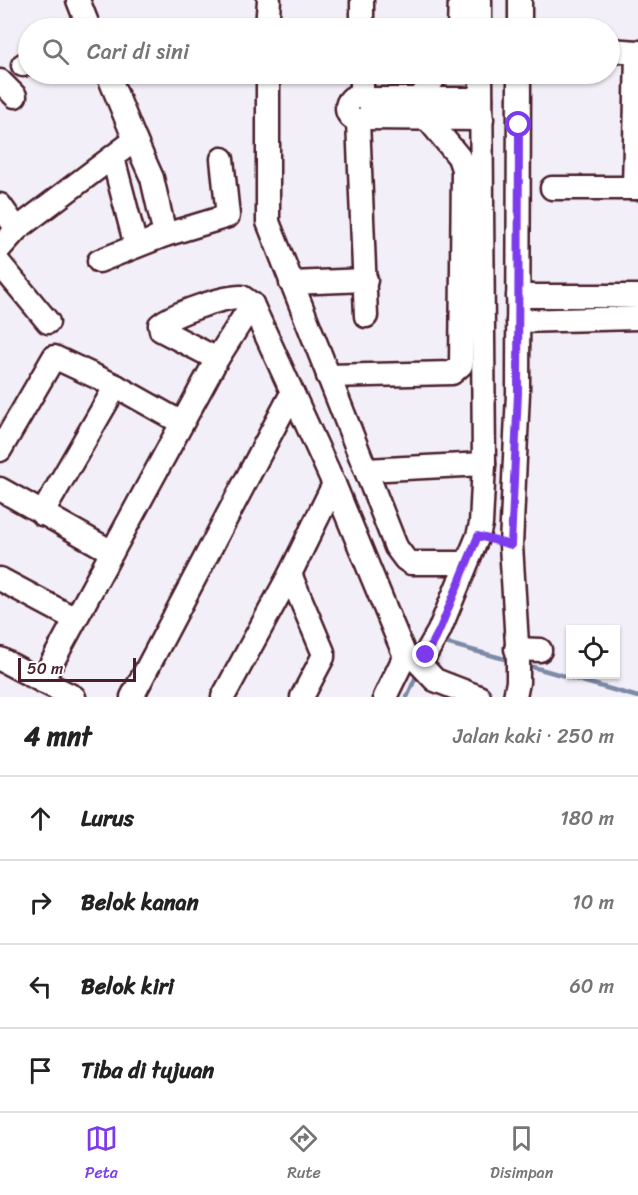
<!DOCTYPE html>
<html lang="id">
<head>
<meta charset="utf-8">
<style>
  :root { --surface:#fff; --page:#f2f2f2; --text:#222; --muted:#767676; --line:#e0e0e0; --accent:#7c3aed }
  body { margin:0; font-family:Sriracha,sans-serif; background:var(--page); color:var(--text) }
  .controls { position:absolute; right:18px; bottom:18px; display:grid; overflow:hidden; border-radius:0px; box-shadow:0 2px 4px #0004 }
  .controls button { width:54px; height:54px; display:grid; place-items:center; padding:0; border:0; border-bottom:2px solid var(--line); background:var(--surface); color:var(--text); font:30px sans-serif }
  .scale { position:absolute; left:18px; bottom:15px; width:118px; box-sizing:border-box; padding-left:6px; border:3px solid #4a1f2b; border-top:0; font-size:16px; line-height:21px; white-space:nowrap; color:#4a1f2b; -webkit-text-stroke:4px #fff; paint-order:stroke }
  .stop { position:absolute; width:18px; height:18px; margin:-14px; border:4px solid #7c3aed; border-radius:50%; background:#fff }
  .stop.end { background:#7c3aed; border-color:#fff; box-shadow:0 2px 6px #0008 }
  .list { margin:0; padding:0; list-style:none }
  h2 { display:flex; justify-content:space-between; align-items:center; height:78px; margin:0; padding:0 24px; font-size:26px }
  h2 small { font-size:20px; font-weight:400; color:var(--muted) }
  .list li { display:grid; grid-template-columns:39px 1fr auto; gap:18px; align-items:center; box-sizing:border-box; height:84px; padding:0 24px; border-top:2px solid var(--line) }
  .list b { display:block; font-size:22px; white-space:nowrap }
  .list em { font-size:20px; font-style:normal; color:var(--muted) }
  .icon { flex:none; width:33px; height:33px; fill:none; stroke:currentColor; stroke-width:2; stroke-linecap:round; stroke-linejoin:round }
  .map { position:relative; flex:none; width:638px; height:697px; overflow:hidden }
  .search { position:absolute; background:var(--surface); box-shadow:0 2px 4px #0004; left:18px; right:18px; top:18px; height:66px; display:flex; align-items:center; gap:15px; box-sizing:border-box; padding:0 21px; border-radius:33px; color:var(--muted); font-size:22px }
  .sheet { height:414px; background:var(--surface) }
  nav { display:flex; justify-content:space-around; align-items:center; box-sizing:border-box; height:84px; border-top:2px solid var(--line); background:var(--surface); font-size:16px; color:var(--muted) }
  nav a { display:grid; justify-items:center; gap:3px }
  nav .on { color:var(--accent) }
  .map>svg:first-child { display:block }
</style>
</head>
<body>
<div class="map">
<svg width="638" height="697" viewBox="0 0 638 697">
  <rect width="100%" height="100%" fill="#f3eff8"/>
  <filter id="ink" filterUnits="userSpaceOnUse"><feTurbulence type="fractalNoise" baseFrequency=".0167" numOctaves="2"/><feDisplacementMap in="SourceGraphic" scale="12" xChannelSelector="R" yChannelSelector="G"/><feConvolveMatrix kernelMatrix="1 2 1 2 8 2 1 2 1" color-interpolation-filters="sRGB"/></filter>
  <g filter="url(#ink)">
    <g fill="none" stroke-linecap="round" stroke-linejoin="round">
      <g stroke="#7c89a7" stroke-width="4.5">
        <path d="M442,642L512,661"/>
        <path d="M526,665L638,697"/>
        <path d="M407,697L418,672"/>
      </g>
      <defs>
        <g id="minor">
          <path d="M78,0L89,28"/>
          <path d="M480,0V28"/>
          <path d="M267,28L269,0"/>
          <path d="M362,28V0"/>
          <path d="M459,28L460,0"/>
          <path d="M520,28V0"/>
          <path d="M610,50L638,52"/>
          <path d="M23,65L28,62"/>
          <path d="M268,74V222L396,547L405,559L411,563H466"/>
          <path d="M0,81L15,96"/>
          <circle cx="359" cy="108" r="12"/>
          <path d="M362,96V74"/>
          <path d="M367,99H481"/>
          <path d="M366,118L482,119"/>
          <path d="M358,121L366,316"/>
          <path d="M113,158L136,246"/>
          <path d="M552,188H638"/>
          <path d="M634,188L637,52"/>
          <path d="M0,205L17,229"/>
          <path d="M165,235L228,216L222,159"/>
          <path d="M0,248L17,229L135,140L108,74"/>
          <path d="M99,261L165,235L152,178L135,140"/>
          <path d="M0,264L48,322"/>
          <path d="M291,283L366,280"/>
          <path d="M518,296H638"/>
          <path d="M518,321L638,318"/>
          <path d="M217,359L161,330L160,325C173,314 224,296 242,297L252,304"/>
          <path d="M328,376L452,373L461,365L463,169L459,157L426,117L420,98L437,74"/>
          <path d="M0,450L54,357L116,386L182,423"/>
          <path d="M366,470L484,464"/>
          <path d="M0,489L112,552"/>
          <path d="M42,514L116,386"/>
          <path d="M0,579L75,619"/>
          <path d="M516,649L540,650"/>
          <path d="M0,659L42,681"/>
          <path d="M74,697L42,681L217,359L252,304L334,484L405,656"/>
          <path d="M132,697L292,393"/>
          <path d="M223,697L290,574"/>
          <path d="M302,697L323,657V652L290,574L334,484"/>
          <path d="M385,697L405,656L419,662"/>
          <path d="M479,697L435,680L420,664L439,631L478,536L481,524L484,464L481,74"/>
          <path d="M515,697L518,682V661L511,545L518,393L519,74"/>
        </g>
      </defs>
      <use href="#minor" stroke="#4a1f2b" stroke-width="27"/>
      <use href="#minor" stroke="#fff" stroke-width="22"/>
    </g>
  </g>
  <g fill="none" stroke-linecap="round" stroke-linejoin="round" filter="url(#ink)">
    <path stroke="#7c3aed" stroke-width="8" d="M426,655L439,631L478,536L511,545L518,393L519,125"/>
  </g>
</svg>
<div class="controls">
<button><svg class="icon" aria-label="locate" viewBox="0 0 24 24"><circle cx="12" cy="12" r="6"/><path d="M12 2v4M12 18v4M2 12h4M18 12h4"/></svg></button>
</div>
<div class="scale">50 m</div>
<div class="stop" style="left:519px;top:125px"></div>
<div class="stop end" style="left:426px;top:655px"></div>
<div class="search"><svg class="icon" aria-label="search" viewBox="0 0 24 24"><circle cx="10" cy="10" r="6"/><path d="M15 15l6 6"/></svg>Cari di sini</div>
</div>
<section class="sheet">
<h2>4 mnt<small>Jalan kaki · 250 m</small></h2>
<ul class="list">
<li><svg class="icon" aria-label="ahead" viewBox="0 0 24 24"><path d="M12 20V5M6 11l6-6 6 6"/></svg><div><b>Lurus</b></div><em>180 m</em></li>
<li><svg class="icon" aria-label="right" viewBox="0 0 24 24"><path d="M7 20v-9h11M14 6l5 5-5 5"/></svg><div><b>Belok kanan</b></div><em>10 m</em></li>
<li><svg class="icon" aria-label="left" viewBox="0 0 24 24"><path d="M17 20v-9H6M10 6l-5 5 5 5"/></svg><div><b>Belok kiri</b></div><em>60 m</em></li>
<li><svg class="icon" aria-label="arrive" viewBox="0 0 24 24"><path d="M6 21V4h12l-3 4 3 4H6"/></svg><div><b>Tiba di tujuan</b></div></li>
</ul>
</section>
<nav>
<a class="on"><svg class="icon" aria-label="map" viewBox="0 0 24 24"><path d="M3 6l6-2 6 2 6-2v14l-6 2-6-2-6 2zM9 4v14M15 6v14"/></svg>Peta</a>
<a><svg class="icon" aria-label="directions" viewBox="0 0 24 24"><path d="M12 3l9 9-9 9-9-9zM9 14v-3h6M13 9l2 2-2 2"/></svg>Rute</a>
<a><svg class="icon" aria-label="saved" viewBox="0 0 24 24"><path d="M7 4h10v16l-5-4-5 4z"/></svg>Disimpan</a>
</nav>
</body>
</html>
